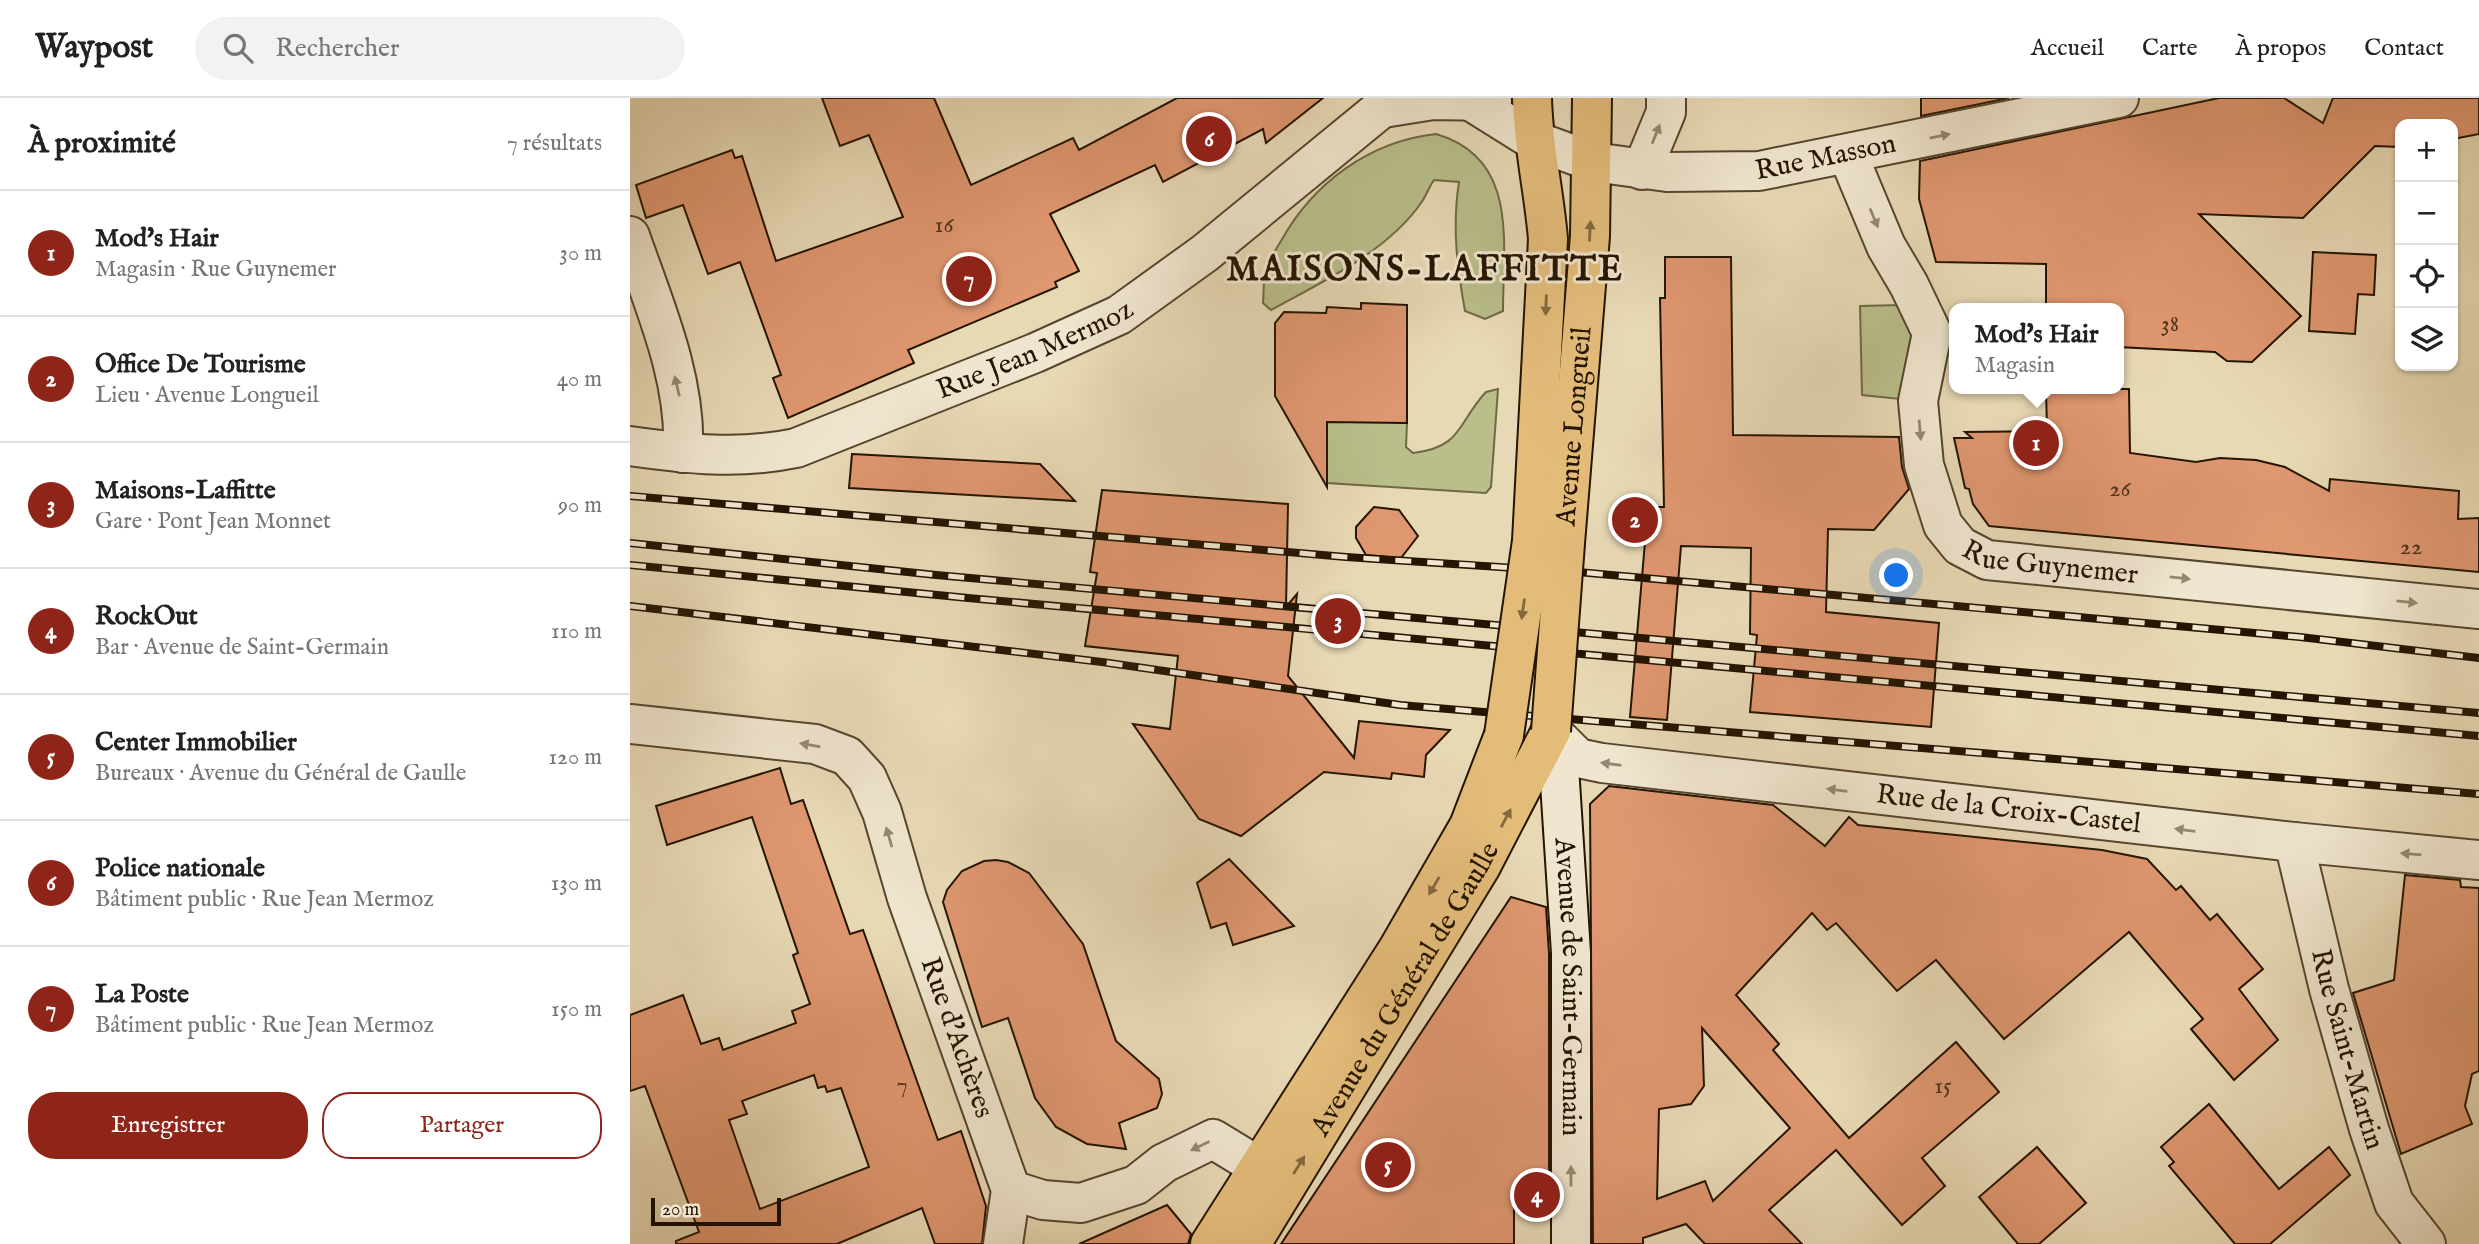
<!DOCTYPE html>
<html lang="fr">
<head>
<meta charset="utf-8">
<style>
  :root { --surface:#fff; --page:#f2f2f2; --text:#222; --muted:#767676; --line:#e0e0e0; --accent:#8f2418 }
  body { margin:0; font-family:"IM FELL English",serif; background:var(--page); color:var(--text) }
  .controls { position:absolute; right:21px; top:21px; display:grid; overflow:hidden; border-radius:14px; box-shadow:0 2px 5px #0004 }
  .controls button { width:63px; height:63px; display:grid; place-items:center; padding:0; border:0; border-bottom:2px solid var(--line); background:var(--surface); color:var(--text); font:35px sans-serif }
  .scale { position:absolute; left:21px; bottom:18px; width:130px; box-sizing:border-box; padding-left:7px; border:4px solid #241401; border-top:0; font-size:19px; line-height:24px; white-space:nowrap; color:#241401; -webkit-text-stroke:5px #f0e6cf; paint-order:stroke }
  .you { position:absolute; left:1267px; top:478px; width:24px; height:24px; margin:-18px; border:5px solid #fff; border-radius:50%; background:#1a73e8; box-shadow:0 0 0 10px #1a73e833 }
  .badge { display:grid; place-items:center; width:46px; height:46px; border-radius:50%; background:var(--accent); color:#fff; font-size:23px; font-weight:700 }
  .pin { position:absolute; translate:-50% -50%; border:4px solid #fff; box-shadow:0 2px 7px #0006 }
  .popup { position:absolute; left:1319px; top:205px; width:175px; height:91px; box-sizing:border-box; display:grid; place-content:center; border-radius:14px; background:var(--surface); filter:drop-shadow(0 2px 5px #0005); font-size:23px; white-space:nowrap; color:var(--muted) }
  .popup b { font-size:26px; color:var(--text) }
  .popup::after { content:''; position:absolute; left:50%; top:100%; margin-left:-14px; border:14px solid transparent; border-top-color:var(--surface) }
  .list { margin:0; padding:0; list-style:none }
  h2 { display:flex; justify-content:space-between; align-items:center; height:91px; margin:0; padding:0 28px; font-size:30px }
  h2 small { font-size:23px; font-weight:400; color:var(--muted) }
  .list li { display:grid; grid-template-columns:46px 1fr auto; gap:21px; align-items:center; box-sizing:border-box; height:126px; padding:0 28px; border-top:2px solid var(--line) }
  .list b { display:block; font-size:26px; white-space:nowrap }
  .list p { margin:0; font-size:23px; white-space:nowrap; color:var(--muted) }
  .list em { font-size:23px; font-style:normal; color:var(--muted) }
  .actions { display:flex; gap:14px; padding:21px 28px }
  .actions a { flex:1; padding:16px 0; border:2px solid var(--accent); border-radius:28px; text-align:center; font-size:24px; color:var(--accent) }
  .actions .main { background:var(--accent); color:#fff }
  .icon { flex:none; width:38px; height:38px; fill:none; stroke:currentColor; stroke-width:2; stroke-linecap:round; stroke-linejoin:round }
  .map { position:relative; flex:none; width:1849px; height:1146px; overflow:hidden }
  header { display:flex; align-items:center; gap:42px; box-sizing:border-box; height:98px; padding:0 35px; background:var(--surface); border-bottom:2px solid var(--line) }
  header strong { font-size:33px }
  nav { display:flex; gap:38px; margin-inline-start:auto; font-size:24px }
  .search { width:490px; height:63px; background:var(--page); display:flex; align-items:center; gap:18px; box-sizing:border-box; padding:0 24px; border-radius:38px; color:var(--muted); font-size:26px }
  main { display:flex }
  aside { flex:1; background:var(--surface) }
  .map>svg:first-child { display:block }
</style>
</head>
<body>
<header>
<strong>Waypost</strong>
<div class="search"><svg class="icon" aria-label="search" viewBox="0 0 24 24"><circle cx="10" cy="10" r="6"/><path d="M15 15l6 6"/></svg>Rechercher</div>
<nav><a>Accueil</a><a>Carte</a><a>À propos</a><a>Contact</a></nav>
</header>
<main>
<aside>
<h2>À proximité<small>7 résultats</small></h2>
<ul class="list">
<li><span class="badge">1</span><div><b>Mod's Hair</b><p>Magasin · Rue Guynemer</p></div><em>30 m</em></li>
<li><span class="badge">2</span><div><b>Office De Tourisme</b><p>Lieu · Avenue Longueil</p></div><em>40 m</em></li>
<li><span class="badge">3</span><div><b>Maisons-Laffitte</b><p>Gare · Pont Jean Monnet</p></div><em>90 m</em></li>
<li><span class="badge">4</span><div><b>RockOut</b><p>Bar · Avenue de Saint-Germain</p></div><em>110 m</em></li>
<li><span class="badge">5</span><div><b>Center Immobilier</b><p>Bureaux · Avenue du Général de Gaulle</p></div><em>120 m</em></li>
<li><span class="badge">6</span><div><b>Police nationale</b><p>Bâtiment public · Rue Jean Mermoz</p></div><em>130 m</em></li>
<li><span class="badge">7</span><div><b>La Poste</b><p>Bâtiment public · Rue Jean Mermoz</p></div><em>150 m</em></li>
</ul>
<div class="actions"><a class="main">Enregistrer</a><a>Partager</a></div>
</aside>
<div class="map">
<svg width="1849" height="1146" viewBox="0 0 1849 1146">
  <rect width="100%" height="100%" fill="#e8d9b5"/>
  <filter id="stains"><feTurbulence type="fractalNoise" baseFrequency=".00286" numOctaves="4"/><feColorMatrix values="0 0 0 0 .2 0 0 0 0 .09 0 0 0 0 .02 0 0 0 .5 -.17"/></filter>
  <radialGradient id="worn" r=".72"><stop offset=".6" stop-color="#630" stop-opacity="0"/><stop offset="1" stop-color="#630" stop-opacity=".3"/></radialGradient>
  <g fill="#b9be8b" stroke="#6e6946" stroke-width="2">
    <path d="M806,36C889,60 873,144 873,213L855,221L835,213C827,169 822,129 829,84L804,82C799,89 796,98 791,105C757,154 692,184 641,212L633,205C634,194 633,182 636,172C638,162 646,152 651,143C683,85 740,43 806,36Z"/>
    <path d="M1271,207C1293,233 1277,271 1270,301L1232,297L1230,208Z"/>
    <path d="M868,291L861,389L856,395L697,385V321L777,325L776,349L783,355C833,349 827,325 856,294Z"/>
  </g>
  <g fill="#df9770" stroke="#241401" stroke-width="2" fill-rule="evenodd">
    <path d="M192,0H304L341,87L443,40L449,52L547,0H693L636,45L633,31L533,84L525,67L420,116L449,173L425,184L427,189L278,252L284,265L158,320L143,280L151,277L110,164L78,176L53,107L16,120L6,87L102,52L105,60L112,58L146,163L273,119L239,37L210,48Z"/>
    <path d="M1291,0H1379L1291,18Z"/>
    <path d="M1589,0H1654L1693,25L1703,0H1849V36L1823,41V26H1770V49L1745,48L1673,120L1569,116L1671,218L1622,264L1597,263L1585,254L1488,249V210H1416V166L1306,164L1289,101L1290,63Z"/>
    <path d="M1683,154L1746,157L1744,197L1728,196L1725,236L1679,233Z"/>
    <path d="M1035,159H1101L1103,337L1269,339L1272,369L1279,391L1244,432L1198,431L1196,514L1309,525L1301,629L1120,614L1127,537L1120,536L1121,450L1051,448L1037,622L1000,619L1018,409H1034L1030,200H1035Z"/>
    <path d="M731,205L777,207V325L697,324V389L645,298V225L654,214L696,215L697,209L731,211Z"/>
    <path d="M1416,291H1499L1500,355L1566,364L1590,360L1626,362L1655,369L1699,393L1700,381L1829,393L1828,421L1849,420V474L1359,428L1343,406L1339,391L1335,390L1324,340H1342L1335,334L1417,333Z"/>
    <path d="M222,356L410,366L445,403L219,390Z"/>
    <path d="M472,392L658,406L656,509L667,496L658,578L724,660L729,623L820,632L796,657L794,679L762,675L761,681L694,674L611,738L569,721L503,626L540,631L548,558L455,548L467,475L460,474Z"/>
    <path d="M744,409L769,412L788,438L771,460L736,457L726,440V429Z"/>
    <path d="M150,670L161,706L173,702L220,836L233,832L308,1042L331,1033L356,1108L352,1146H305L292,1110L207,1146H46V1143L69,1134L15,988L0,993V917L53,897L71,946L89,940L93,952L166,925L162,913L180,906L163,857L168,855L122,719L37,747L26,708ZM184,977L188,990L195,988L197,994L211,990L239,1069L130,1111L99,1022L117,1016L112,1003Z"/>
    <path d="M979,688L1143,707L1195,748L1219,719L1228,727L1472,752L1517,761L1546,792L1551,788L1580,822L1587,816L1633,871L1609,891L1648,942L1604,982L1561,931L1573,921L1499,834L1374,941L1306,862L1267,893L1206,825L1197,832L1182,815L1106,897L1149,946L1143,952L1219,1040L1326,944L1369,994L1292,1060L1315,1088L1272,1127L1206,1052L1139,1112L1172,1146H1075L1056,1126L1013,1140V1146H963L960,706ZM1072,930L1160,1030L1083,1103L1075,1083L1027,1101L1029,1011L1061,1006L1074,988Z"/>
    <path d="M599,761L664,828L603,847L596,825L581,830L567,785Z"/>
    <path d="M366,762L378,764L399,775L453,846L486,943L529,981L532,996L527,1010L489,1025L496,1051L457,1046L426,1029L405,1000L378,920L352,929L313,804L317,792L332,773L354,763Z"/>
    <path d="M1775,777L1830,782L1831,789L1849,790V973L1842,976L1835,1008L1842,1026L1771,1056L1723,895L1764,882Z"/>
    <path d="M881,799L916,809L919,856V1106H884V1146H651Z"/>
    <path d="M1579,1006L1649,1091L1699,1049L1720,1077L1640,1146H1605L1539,1068L1544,1064L1531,1049Z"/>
    <path d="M1407,1049L1456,1105L1409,1146H1388L1349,1099Z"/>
    <path d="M537,1107L561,1136L558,1146H449Z"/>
  </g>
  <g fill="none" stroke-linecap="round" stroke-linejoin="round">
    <defs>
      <g id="street">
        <path id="s1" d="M839,2L903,42L963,64L1037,74L1129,73L1489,0"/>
        <path d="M753,10L803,2L862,3"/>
        <path id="s2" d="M1218,57L1256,148L1279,187L1302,235L1288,303L1294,367L1313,427L1330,448L1357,462L1849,511"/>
        <path d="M1012,72L1036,14V0"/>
        <path d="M0,138C24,207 57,281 53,355"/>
        <path id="s3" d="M0,348C58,356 108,362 166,350L405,255L489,217L575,155L764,0"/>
        <path id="s4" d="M0,626L185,646L217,658L237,680L252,714L277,800L381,1092L373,1146"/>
        <path id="s5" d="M921,633L948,660L972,665L1664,744L1849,762"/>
        <path id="s6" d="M1664,744L1699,891L1739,1031L1764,1105L1796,1146"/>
        <path d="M381,1092L413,1102L451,1105L506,1087L534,1065L583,1041L629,1069L638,1090L632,1100"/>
      </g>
      <g id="secondary">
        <path id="s7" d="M921,633L929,669L941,855V1146"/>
      </g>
      <g id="primary">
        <path d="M902,0C903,48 914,93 918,141L902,443"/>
        <path id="s8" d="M935,445L960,138L962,0"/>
        <path d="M580,1146L768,851L839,728L874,637"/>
        <path id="s9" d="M621,1146L851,768L921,633"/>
      </g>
    </defs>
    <use href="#street" stroke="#55452e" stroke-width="42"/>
    <use href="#secondary" stroke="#241401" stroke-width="42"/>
    <use href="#primary" stroke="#241401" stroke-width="42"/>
    <use href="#street" stroke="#f0e6cf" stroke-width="38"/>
    <use href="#secondary" stroke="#f0e6cf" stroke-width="38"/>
    <use href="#primary" stroke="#e4bc7a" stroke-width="38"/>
    <defs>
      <g id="rail">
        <path d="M0,398L716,459L948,474L1670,539L1849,560"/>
        <path d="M0,445L306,477L1849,615"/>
        <path d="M0,467L338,500L1849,638"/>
        <path d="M0,508L472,564L770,607L1849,696"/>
      </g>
    </defs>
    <use href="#rail" stroke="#241401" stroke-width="8"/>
    <use href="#rail" stroke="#f0e6cf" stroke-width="5" stroke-dasharray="16" stroke-linecap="butt"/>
    <defs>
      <g id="primary-bridge">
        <path d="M921,633L935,445"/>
        <path d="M874,637L902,443"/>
      </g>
    </defs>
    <use href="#primary-bridge" stroke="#241401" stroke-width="42" stroke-linecap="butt"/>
    <use href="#primary-bridge" stroke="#e4bc7a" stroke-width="38"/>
  </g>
  <defs><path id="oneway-solid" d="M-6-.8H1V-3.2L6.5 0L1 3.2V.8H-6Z" transform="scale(1.75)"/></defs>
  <g fill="#948872">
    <use href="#oneway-solid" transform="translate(1026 36) rotate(-68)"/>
    <use href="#oneway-solid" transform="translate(1310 38) rotate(-12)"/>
    <use href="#oneway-solid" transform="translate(1244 120) rotate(67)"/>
    <use href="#oneway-solid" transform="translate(47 288) rotate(-103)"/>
    <use href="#oneway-solid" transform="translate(1290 332) rotate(85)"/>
    <use href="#oneway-solid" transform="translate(1550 480) rotate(6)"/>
    <use href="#oneway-solid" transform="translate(1777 504) rotate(6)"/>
    <use href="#oneway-solid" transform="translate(180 647) rotate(-170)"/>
    <use href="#oneway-solid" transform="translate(981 666) rotate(-172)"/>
    <use href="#oneway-solid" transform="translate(1207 692) rotate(-173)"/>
    <use href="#oneway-solid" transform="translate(1555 732) rotate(-173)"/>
    <use href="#oneway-solid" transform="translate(259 739) rotate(-106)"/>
    <use href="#oneway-solid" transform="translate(1781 756) rotate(-175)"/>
    <use href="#oneway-solid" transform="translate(570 1048) rotate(154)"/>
    <use href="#oneway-solid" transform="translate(941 1078) rotate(-90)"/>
  </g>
  <g fill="#84683e">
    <use href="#oneway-solid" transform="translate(960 133) rotate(-87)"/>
    <use href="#oneway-solid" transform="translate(916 207) rotate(92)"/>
    <use href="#oneway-solid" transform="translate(893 511) rotate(98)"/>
    <use href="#oneway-solid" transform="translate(876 720) rotate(-62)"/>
    <use href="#oneway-solid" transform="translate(804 788) rotate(120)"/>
    <use href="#oneway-solid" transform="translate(669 1067) rotate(-58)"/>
  </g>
  <g text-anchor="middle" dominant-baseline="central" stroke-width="6" stroke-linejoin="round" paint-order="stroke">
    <g font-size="24" fill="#53351d">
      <text x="314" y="127">16</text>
      <text x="1540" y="226">38</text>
      <text x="1490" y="391">26</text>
      <text x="1781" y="449">22</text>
      <text x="272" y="987">7</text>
      <text x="1313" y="988">15</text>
    </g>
    <g font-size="28" fill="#241401" stroke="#f0e6cf">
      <text stroke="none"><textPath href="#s1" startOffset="374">Rue Masson</textPath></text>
      <text stroke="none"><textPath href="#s3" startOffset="425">Rue Jean Mermoz</textPath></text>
      <text stroke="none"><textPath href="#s8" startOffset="117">Avenue Longueil</textPath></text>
      <text stroke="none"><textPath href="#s2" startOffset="514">Rue Guynemer</textPath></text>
      <text stroke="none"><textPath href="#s5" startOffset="472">Rue de la Croix-Castel</textPath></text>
      <text stroke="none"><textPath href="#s7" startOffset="257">Avenue de Saint-Germain</textPath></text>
      <text stroke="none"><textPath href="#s9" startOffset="298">Avenue du Général de Gaulle</textPath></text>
      <text stroke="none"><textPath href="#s4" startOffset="525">Rue d'Achères</textPath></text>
      <text stroke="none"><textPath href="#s6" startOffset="214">Rue Saint-Martin</textPath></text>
    </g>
    <g font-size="35" font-weight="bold" letter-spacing="2" fill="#241401" stroke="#f0e6cf">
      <text x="795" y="172">MAISONS-LAFFITTE</text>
    </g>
  </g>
  <rect width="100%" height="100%" filter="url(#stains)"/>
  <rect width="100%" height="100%" fill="url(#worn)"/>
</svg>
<div class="controls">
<button>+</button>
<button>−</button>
<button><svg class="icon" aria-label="locate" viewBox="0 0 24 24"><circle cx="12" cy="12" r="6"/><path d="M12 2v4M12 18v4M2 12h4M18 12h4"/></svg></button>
<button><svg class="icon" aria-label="layers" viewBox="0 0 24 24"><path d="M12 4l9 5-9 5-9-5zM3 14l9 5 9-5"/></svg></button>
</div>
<div class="scale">20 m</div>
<div class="you"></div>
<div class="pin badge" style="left:1406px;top:345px">1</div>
<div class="popup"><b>Mod's Hair</b>Magasin</div>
<div class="pin badge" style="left:1005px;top:422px">2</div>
<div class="pin badge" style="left:708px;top:523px">3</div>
<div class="pin badge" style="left:907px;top:1097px">4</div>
<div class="pin badge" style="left:758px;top:1067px">5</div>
<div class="pin badge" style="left:579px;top:41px">6</div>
<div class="pin badge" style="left:339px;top:181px">7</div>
</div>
</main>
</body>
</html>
